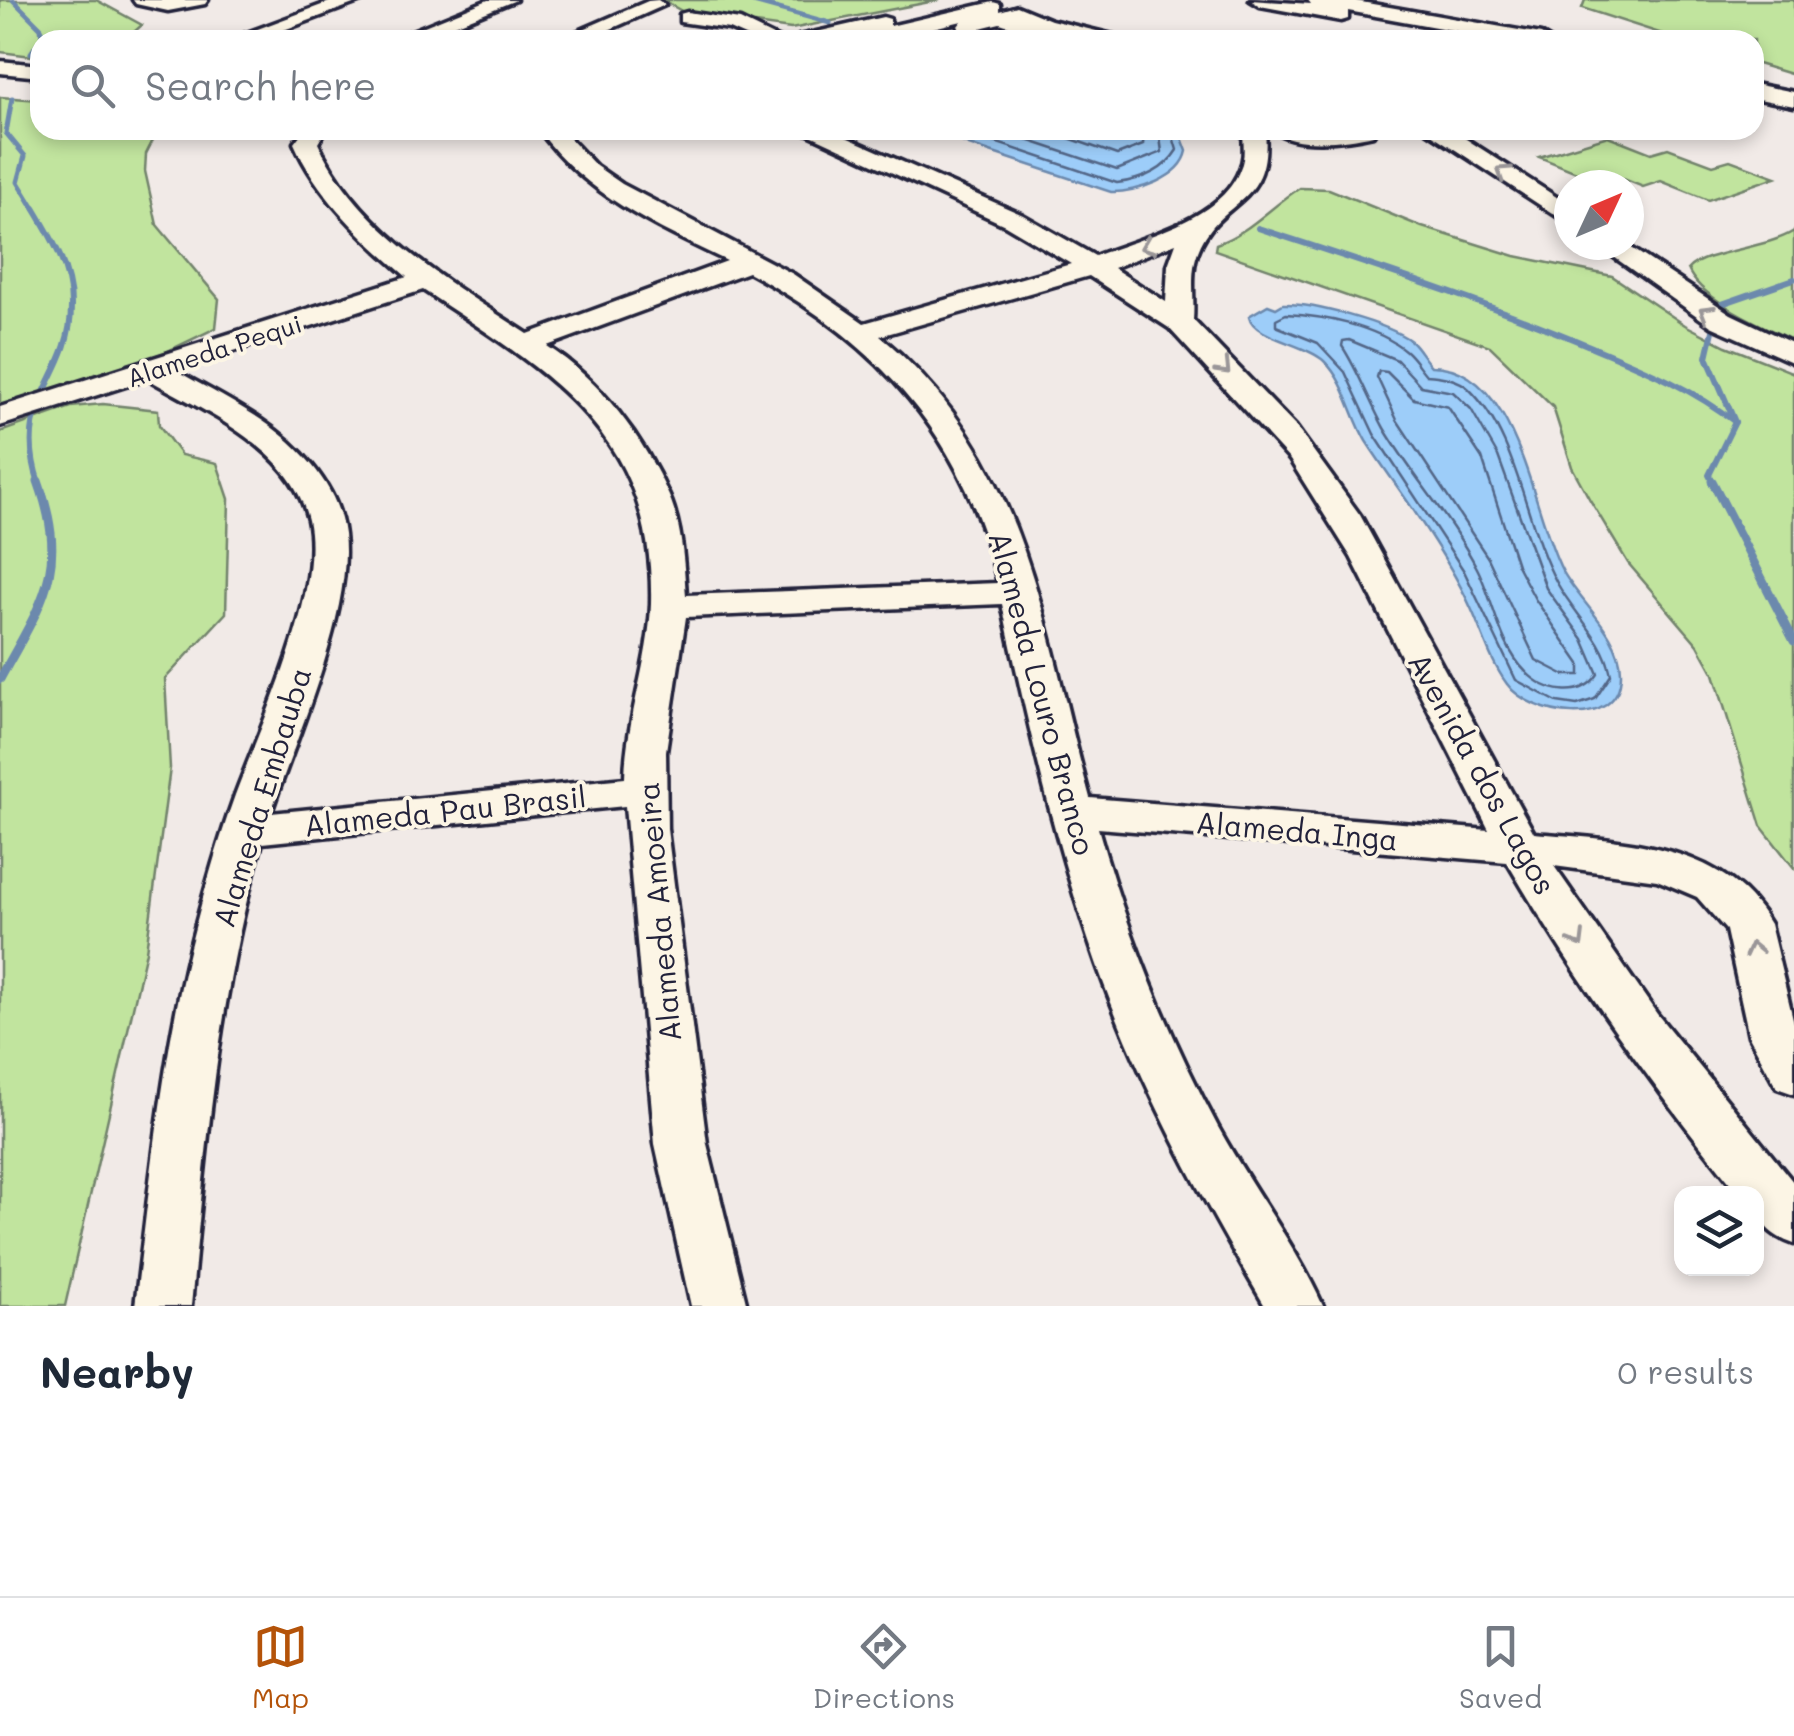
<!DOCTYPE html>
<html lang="en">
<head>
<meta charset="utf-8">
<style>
  :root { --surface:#fff; --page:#f6f6f7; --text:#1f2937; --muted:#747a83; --line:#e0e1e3; --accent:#b45309 }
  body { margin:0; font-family:Mali,sans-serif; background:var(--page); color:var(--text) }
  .controls { position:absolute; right:30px; bottom:30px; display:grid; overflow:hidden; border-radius:20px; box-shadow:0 5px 15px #0003 }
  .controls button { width:90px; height:90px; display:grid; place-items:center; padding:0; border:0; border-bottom:2px solid var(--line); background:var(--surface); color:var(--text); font:50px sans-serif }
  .compass { position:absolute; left:1554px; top:170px; width:90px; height:90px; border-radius:50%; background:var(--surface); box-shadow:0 5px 15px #0003; rotate:46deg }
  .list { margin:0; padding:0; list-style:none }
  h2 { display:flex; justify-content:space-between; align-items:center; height:130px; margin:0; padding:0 40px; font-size:42px }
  h2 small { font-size:32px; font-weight:400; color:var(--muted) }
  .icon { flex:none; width:55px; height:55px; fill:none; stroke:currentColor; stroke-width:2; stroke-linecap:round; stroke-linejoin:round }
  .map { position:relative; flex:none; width:1794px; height:1306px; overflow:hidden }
  .search { position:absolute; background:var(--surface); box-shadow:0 5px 15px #0003; left:30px; right:30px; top:30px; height:110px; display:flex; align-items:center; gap:25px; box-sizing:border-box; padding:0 35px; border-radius:30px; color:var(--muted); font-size:38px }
  .sheet { height:290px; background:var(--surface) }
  nav { display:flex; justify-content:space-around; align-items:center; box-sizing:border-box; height:140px; border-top:2px solid var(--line); background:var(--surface); font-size:28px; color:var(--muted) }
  nav a { display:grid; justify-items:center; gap:5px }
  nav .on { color:var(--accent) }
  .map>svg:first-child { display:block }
</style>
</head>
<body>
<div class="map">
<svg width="1794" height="1306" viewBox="0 0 1794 1306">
  <rect width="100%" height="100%" fill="#f1eae7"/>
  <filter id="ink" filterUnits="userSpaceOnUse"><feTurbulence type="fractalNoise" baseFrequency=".01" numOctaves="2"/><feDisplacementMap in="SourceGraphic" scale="20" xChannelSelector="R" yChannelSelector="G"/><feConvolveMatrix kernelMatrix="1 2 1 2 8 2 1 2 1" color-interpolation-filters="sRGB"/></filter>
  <g filter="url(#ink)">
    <g fill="#c1e49e" stroke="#72836c" stroke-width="2.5">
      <path d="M0,0H96L142,25L125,40H40V57L0,52Z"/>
      <path d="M662,0H940L791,29L689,15Z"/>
      <path d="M1585,0H1794V75L1754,63V40H1681L1582,8Z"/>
      <path d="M0,97L40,100V130H158L146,154L145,171L157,225L219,299L216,328L166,352L0,408Z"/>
      <path d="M1608,136L1651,153L1668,148L1713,165L1730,160L1776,177L1708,200L1661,181L1643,187L1599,169L1581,174L1539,157Z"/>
      <path d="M1300,188L1329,189L1422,227L1515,256L1612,276L1685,325L1726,346L1794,373V868L1761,826L1714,674L1698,645L1628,563L1590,500L1572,467L1553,407L1490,346L1215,250L1216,244C1248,234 1271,206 1300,188Z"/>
      <path d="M1794,231V341C1764,326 1700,300 1688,269C1704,251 1766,249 1794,231Z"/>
      <path d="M103,404L158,410L159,425L181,455L217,463L229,499L226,613L165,679L170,768L146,951L65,1306H0V432L71,407Z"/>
    </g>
    <g fill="#9dcdf9" stroke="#6c89ad" stroke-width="2.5">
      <path d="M937,130H1179L1187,151C1182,178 1135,193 1111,192L969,145Z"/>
      <path d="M1283,304C1313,303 1387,323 1411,341C1418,347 1424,359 1431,366C1518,366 1531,510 1562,570C1579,602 1622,635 1621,674C1620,733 1530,716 1507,684C1490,661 1483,634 1471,608C1458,579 1440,550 1422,523C1404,495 1384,469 1366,441C1351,416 1346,382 1324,361C1306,344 1253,338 1249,316L1268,305L1276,308Z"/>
    </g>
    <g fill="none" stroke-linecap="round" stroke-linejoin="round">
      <g stroke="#536687" stroke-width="2.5">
        <path d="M959,130L1117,183C1141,180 1164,171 1177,150L1171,130"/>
        <path d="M997,130L1117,170L1162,152L1159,130"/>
        <path d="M1046,130L1117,155L1143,145L1144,130"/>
        <path d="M1286,314C1324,316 1376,326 1406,351C1414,358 1419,367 1426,375C1440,376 1458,378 1469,389C1519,438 1524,523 1557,583C1575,615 1604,639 1611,675L1595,699L1577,705L1557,702L1516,680L1464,571L1374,434L1345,372L1318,343L1276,326V319Z"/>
        <path d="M1349,340L1397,360L1421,386L1453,392L1471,409L1498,456L1546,588L1583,639L1598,674C1581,700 1545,692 1526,672C1499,645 1494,601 1477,568C1451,518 1412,476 1384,428C1369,401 1359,372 1342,346L1343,341Z"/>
        <path d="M1379,371L1387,372L1414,399L1448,407L1482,458L1517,565L1535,599L1580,664V675H1565L1536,660L1488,558L1397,420L1377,377Z"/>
      </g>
      <g stroke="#6c89ad" stroke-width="5">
        <path d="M13,0L41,28L42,37L31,53"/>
        <path d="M746,0L830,23"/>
        <path d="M12,98L6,133L25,156L18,182L35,210"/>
      </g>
      <g stroke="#6c89ad" stroke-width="6">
        <path d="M34,208C52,238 72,271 71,307C71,379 11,400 39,483"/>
        <path d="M1258,228C1370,265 1483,301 1592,347C1642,368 1692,388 1735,422"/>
        <path d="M1713,483L1709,475L1735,422L1707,357L1719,305L1794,279"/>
      </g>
      <g stroke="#6c89ad" stroke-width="9">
        <path d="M1712,481L1794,641"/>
        <path d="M0,679C42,602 70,570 38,481"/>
      </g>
      <path stroke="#c8c2c5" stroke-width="21" stroke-dasharray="21 11" stroke-linecap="butt" d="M703,25L714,30"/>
      <defs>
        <g id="minor">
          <path d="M133,0H208L205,4L168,11L136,4Z"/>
          <path d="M335,0H364L257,40H228Z"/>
          <path d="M488,0H516L418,40H390Z"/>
          <path d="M1250,0L1311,4L1308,0H1350L1541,34L1551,40H1507L1348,11V19L1341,21L1260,6Z"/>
          <path d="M648,1L658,0L665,5L586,40H558Z"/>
          <path d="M993,2L1000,4V11L1017,6L1051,20L1117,36L1120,40H1085L1039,29L1036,34L1050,40H978L963,35L958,26L962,21L884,40H849L852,36L796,40L799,36L883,17L890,19V26ZM1000,23L1018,29L997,32L980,28Z"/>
          <path d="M687,12L740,20L779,39L754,40L729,29L680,22V14Z"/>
          <path d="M0,61L40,65V77L0,73Z"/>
          <path d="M1754,84L1794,92V106L1754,98Z"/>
          <path d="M304,130H326L318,143C359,231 450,283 528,334L727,261C658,228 584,194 539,130H562L596,166L622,184L793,274L864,323L1071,264L1005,225L800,130H830L1023,215L1095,256C1141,238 1221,220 1240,169C1246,156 1243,144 1243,130H1265C1272,207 1222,196 1199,249C1189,271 1195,297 1193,320L1296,427L1360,515L1534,833C1617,840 1724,842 1770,924L1794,1023V1094L1777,1088L1749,1036L1726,930L1697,897L1657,880L1554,866L1657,1014L1794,1183V1244C1768,1235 1756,1221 1756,1194H1739C1654,1089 1575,978 1507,862L1098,828C1127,931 1167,1032 1218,1127C1251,1187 1295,1244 1323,1306H1265C1201,1197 1139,1084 1097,965C1056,848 1028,726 1002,604L686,617L666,751L667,829L707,1144L747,1306H691L655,1144L625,806L262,843C218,995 206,1149 191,1306H135C150,1185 161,1066 190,947C203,896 217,845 235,795C261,725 324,593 308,520C292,448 205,412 148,379L0,426V407L407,277C363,239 318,197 294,143ZM1176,243L1168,265L1166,302L1113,268ZM748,272C878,342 965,437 998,583L686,595C684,563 682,526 669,496C644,438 600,380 547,346ZM1089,276L1169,328L1290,460L1351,557L1489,830L1090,798C1042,624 1029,459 880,336ZM423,290C548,373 655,432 651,604C649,663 626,719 625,778L271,813C295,738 362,594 341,519C336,499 325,481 312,465C278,422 222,397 175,370Z"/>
          <path d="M1274,130H1376L1373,135C1348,141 1293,148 1274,130Z"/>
          <path d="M1425,130H1452L1569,205V224Z"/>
          <path d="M1597,245H1627L1731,314L1794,344V363L1711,326Z"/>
        </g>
      </defs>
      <use href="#minor" stroke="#22223b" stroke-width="7"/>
      <use href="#minor" fill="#fcf5e5" fill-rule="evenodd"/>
    </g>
    <defs><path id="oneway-chevron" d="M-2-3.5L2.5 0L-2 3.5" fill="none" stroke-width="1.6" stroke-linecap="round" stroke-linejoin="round" transform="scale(2.5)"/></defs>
    <g stroke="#9a9698">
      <use href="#oneway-chevron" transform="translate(1503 172) rotate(-147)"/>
      <use href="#oneway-chevron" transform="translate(1147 246) rotate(158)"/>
      <use href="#oneway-chevron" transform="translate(1706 312) rotate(-149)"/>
      <use href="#oneway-chevron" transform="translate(1224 368) rotate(46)"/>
      <use href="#oneway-chevron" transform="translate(1578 940) rotate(59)"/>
      <use href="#oneway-chevron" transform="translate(1753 949) rotate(-103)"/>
    </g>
  </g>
  <g text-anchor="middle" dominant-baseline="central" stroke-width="8" stroke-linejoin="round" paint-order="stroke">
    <g font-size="25" fill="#22223b" stroke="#fcf5e5">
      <text transform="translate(214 350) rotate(-18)">Alameda Pequi</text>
    </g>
    <g font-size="30" fill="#22223b" stroke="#fcf5e5">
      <text transform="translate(1043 693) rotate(75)">Alameda Louro Branco</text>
      <text transform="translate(1483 773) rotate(61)">Avenida dos Lagos</text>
      <text transform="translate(261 797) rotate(-73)">Alameda Embauba</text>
      <text transform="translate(445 810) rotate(-6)">Alameda Pau Brasil</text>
      <text transform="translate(1297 830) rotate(5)">Alameda Inga</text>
      <text transform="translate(658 912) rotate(-95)">Alameda Amoeira</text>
    </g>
  </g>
</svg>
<div class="controls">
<button><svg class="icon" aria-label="layers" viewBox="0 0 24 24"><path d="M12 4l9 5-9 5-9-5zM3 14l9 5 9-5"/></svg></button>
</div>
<svg class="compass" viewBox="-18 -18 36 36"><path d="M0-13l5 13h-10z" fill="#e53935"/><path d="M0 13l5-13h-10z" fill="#747a83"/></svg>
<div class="search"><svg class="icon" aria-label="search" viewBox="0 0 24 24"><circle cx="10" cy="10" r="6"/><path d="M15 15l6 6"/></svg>Search here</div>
</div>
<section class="sheet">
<h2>Nearby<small>0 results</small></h2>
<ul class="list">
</ul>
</section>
<nav>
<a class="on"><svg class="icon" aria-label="map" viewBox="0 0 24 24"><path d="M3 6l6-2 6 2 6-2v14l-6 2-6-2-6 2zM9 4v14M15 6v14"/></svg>Map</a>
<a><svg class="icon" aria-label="directions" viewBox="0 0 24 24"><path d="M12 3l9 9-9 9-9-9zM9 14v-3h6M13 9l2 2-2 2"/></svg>Directions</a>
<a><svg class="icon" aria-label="saved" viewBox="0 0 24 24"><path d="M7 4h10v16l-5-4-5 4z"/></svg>Saved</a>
</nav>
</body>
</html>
